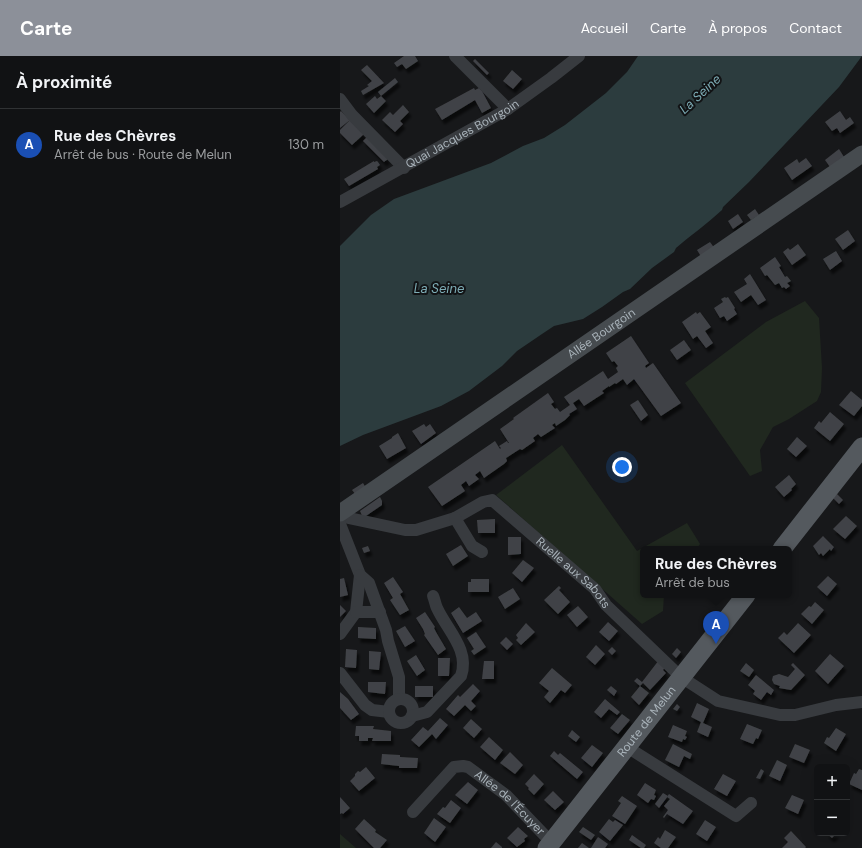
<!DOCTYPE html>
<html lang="fr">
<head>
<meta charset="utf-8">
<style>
  :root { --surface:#111214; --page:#1e2022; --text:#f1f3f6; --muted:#9c9ea0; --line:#303234; --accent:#8c9099 }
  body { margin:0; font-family:"DM Sans",sans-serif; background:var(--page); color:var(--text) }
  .controls { position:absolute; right:12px; bottom:12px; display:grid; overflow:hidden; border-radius:6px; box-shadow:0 4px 16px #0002 }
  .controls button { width:36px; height:36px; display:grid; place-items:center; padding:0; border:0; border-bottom:1px solid var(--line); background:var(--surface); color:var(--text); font:20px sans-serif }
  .you { position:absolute; left:282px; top:411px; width:14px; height:14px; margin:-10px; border:3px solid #fff; border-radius:50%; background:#1a73e8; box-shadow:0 0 0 6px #1a73e833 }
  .badge { display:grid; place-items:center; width:26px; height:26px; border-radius:50%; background:var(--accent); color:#fff; font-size:13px; font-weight:700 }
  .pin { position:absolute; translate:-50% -33px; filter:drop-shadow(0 1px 2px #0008) }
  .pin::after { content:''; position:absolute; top:21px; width:14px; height:12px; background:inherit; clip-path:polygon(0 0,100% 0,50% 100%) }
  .popup { position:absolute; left:300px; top:490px; width:152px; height:52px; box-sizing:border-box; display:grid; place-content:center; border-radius:6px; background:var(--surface); filter:drop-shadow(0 1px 3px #0005); font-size:13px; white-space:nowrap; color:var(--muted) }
  .popup b { font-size:15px; color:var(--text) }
  .popup::after { content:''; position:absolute; left:50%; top:100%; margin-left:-8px; border:8px solid transparent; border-top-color:var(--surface) }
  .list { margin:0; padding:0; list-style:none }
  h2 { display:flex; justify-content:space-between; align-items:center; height:52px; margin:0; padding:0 16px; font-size:17px }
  h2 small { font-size:13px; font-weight:400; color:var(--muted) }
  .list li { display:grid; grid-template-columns:26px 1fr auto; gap:12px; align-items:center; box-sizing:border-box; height:72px; padding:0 16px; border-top:1px solid var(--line) }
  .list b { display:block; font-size:15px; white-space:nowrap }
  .list p { margin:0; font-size:13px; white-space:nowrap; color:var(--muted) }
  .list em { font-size:13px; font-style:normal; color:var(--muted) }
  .map { position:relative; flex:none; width:522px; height:792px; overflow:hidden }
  header { display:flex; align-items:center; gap:24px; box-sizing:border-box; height:56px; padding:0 20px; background:var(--accent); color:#fff }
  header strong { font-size:19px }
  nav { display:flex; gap:22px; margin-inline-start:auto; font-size:14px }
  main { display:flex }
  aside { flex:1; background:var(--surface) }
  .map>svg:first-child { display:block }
</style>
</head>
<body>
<header>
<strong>Carte</strong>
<nav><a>Accueil</a><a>Carte</a><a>À propos</a><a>Contact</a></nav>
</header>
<main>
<aside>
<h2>À proximité<small></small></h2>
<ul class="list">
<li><span class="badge" style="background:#1a4fb4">A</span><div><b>Rue des Chèvres</b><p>Arrêt de bus · Route de Melun</p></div><em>130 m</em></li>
</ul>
</aside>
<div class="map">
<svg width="522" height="792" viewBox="0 0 522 792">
  <defs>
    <filter id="shadow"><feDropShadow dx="2.5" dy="4.5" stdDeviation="1" flood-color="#0009"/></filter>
  </defs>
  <rect width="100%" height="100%" fill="#17181a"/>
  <g fill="#20281f">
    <path d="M465,245L479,262L482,312L481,336L477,345L449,363L433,371L420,394L422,415L410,420L345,327L426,266Z"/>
    <path d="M222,389L297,495L347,467L360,488L357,493H303V539H324L323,555L302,568L156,439Z"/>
    <path d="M0,778L16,792H0Z"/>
  </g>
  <path fill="#2c3c3e" d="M298,0H522L499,31L409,126L383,151L382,154C367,168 351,179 336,192L334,196L312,212L290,233L283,236L262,251L243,263L214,270L202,278L177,295L162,310L129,335L101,350L23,379L0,390V190L31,159L54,143L151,107L183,90L204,82L225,69L266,37L287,16Z"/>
  <g fill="#414347" filter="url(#shadow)">
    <path d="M64,0H75L78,5L66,13L62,8L57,11L54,7Z"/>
    <path d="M135,3L149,17L147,19L133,5Z"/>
    <path d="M27,9L44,27L23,39L21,35L29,30L27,29L32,25L21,14Z"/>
    <path d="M172,14L182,23L173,33L163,25Z"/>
    <path d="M55,22L58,26L41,40L38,36Z"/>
    <path d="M134,32L135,34L139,32L142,35L151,52L142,57L135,44L102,64L95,53Z"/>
    <path d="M35,40L37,43L41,40L46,45L34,57L26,48Z"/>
    <path d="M63,49L69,56L60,65L63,68L55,76L42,64L50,56L53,59Z"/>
    <path d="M1,55L10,64L0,72V56Z"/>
    <path d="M500,55L506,64L510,61L514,67L500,77L497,72L492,75L485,66Z"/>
    <path d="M10,64L24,78L12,89L0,77V74Z"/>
    <path d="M27,81L48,103L44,106L23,85Z"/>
    <path d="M499,93L504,101L490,111L485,104Z"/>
    <path d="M466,102L472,110L452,124L444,112L457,103L459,107Z"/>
    <path d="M34,105V106L37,105L38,106L40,109L37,111L38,113L9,130L4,123Z"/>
    <path d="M415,153L419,159L411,164L407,159Z"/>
    <path d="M398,158L403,166L393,173L388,165Z"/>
    <path d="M508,174L515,185L503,194L495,183Z"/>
    <path d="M370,186L375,193L362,202L357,194Z"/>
    <path d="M458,188L466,199L452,209L443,196L448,192L450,194Z"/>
    <path d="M496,195L502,205L490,214L483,203Z"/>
    <path d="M435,201L441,210L439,211L445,221L447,220L451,225L447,227L450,230L446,233L444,231L442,232L439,227L435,229L427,219L425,220L420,212Z"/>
    <path d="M410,218L426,244L418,249L411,239L401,246L394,236L407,228L404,223Z"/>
    <path d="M385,241L386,242L388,241L395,252L394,253L397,258L387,265L384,260L380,262L374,252L383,246L381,243Z"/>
    <path d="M356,256L357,258L360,256L371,271L365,275L373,287L366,292L357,280L353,283L342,266Z"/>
    <path d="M291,280L309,307L305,310L306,312L313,307L341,347L321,360L294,323L287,329L283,323L276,328L275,327L269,331V330L262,335L264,337L244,350L239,343L233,347L237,353L229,358L230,359L225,364L216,370L215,367L212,369L215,372L201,381L198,378L193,382L195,385L182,394L180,393L166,402L167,405L164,408L144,422L140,415L135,419L139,423L129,430L126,425L121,429L125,435L102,450L88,431L155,385L160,393L161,392L159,390L167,385L168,387H169L160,373L174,363L173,362L208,337L214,346L211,348L215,353L217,352L220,356L230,349L224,341L263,315L268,323L278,316L276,312L278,310L274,305L272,306L266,297Z"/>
    <path d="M344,284L351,294L337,304L330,294Z"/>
    <path d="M511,335L522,344V350L514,360L499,349Z"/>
    <path d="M298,344L308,359L301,365L290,349Z"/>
    <path d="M490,356L504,368L490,385L474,372L479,365L481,367Z"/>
    <path d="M84,368L86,371L90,368L96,377L81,388L72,375Z"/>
    <path d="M58,377L66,392L47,403L39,390L52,382V381Z"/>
    <path d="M457,381L467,390L456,401L447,393Z"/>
    <path d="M449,419L456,428L451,433L452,434L444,441L435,431Z"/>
    <path d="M23,427L26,432L16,439L12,434Z"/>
    <path d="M497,438L503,444L499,448L493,442Z"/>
    <path d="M40,441L42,445V449L23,462L20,455Z"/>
    <path d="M506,460L517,470L505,483L493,473Z"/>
    <path d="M155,463V477H138L137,464Z"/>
    <path d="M483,480L494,491L491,495L490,493L483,500L481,497L479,499L473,490Z"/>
    <path d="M168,481H181V498L168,499Z"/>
    <path d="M121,489L128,500L113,510L106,498Z"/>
    <path d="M28,490L30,495L24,497L22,492Z"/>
    <path d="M183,504L194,512L182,526L172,517Z"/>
    <path d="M488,520L497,528L487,540L477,531Z"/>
    <path d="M53,521L63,536L60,538L69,554L60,559L50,544L53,542L44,527Z"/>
    <path d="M4,522L8,539L0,541V523Z"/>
    <path d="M131,523H149V536H128V526H131Z"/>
    <path d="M219,530L221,532L219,534L230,546L218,558L204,544Z"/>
    <path d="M173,532L180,543L165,553L158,541Z"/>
    <path d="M475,546L484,554L472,568L461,558L469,550L471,551Z"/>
    <path d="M0,549L6,555L0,561Z"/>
    <path d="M238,550L248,561L237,571L227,559Z"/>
    <path d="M119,551L127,562L136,556L142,565L123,577L111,557Z"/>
    <path d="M85,556L95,571L94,572L96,576L106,593L98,599L84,579L85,578L83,573L76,562Z"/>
    <path d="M268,566L278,575L269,585L259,576Z"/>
    <path d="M186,567L195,576L181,589L176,584L178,582L176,579Z"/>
    <path d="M458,567L471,579L454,597L438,582L444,576L447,579Z"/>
    <path d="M65,570L75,585L65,591L56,575Z"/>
    <path d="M18,571L36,572V583L18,582Z"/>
    <path d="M136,576L146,591L134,599L131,595L134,593L127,582Z"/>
    <path d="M166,581L173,588L167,594L160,587Z"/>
    <path d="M256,589L265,598L255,609L246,601Z"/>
    <path d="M272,591L276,595L272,599L268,595Z"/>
    <path d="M337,592L341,596L336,602L332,598Z"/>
    <path d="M6,593L17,594L16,612L5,611Z"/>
    <path d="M29,595L41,596L39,614L29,613Z"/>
    <path d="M490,598L504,610L488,628L475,615Z"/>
    <path d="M76,599L85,614L77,620L67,605Z"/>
    <path d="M98,602H110L109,620H98Z"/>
    <path d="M319,604L326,610L323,614L326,617L310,634L303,627L300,630L294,625L297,622L302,626Z"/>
    <path d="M144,605H154V623H142Z"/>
    <path d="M406,607L414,614L409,621L400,615Z"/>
    <path d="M453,607L465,619L451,634L439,632L440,630L434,628L432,624L433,620L439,618L448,621L455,613L451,609Z"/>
    <path d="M212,612L232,629L225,637L221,634L210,647L204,641L209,635L199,627Z"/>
    <path d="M416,619L434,634L431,639L427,636L421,644L413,638L415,635L408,629Z"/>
    <path d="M28,626H46L45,638L28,636Z"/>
    <path d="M133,628L140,635L131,645L136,650L131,655L125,649L114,660L106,653L118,639L120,641Z"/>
    <rect x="75" y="630" width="18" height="11"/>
    <path d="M271,630L277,635L274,640L267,634Z"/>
    <path d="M300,630L309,637L299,649L291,641Z"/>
    <path d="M0,636L8,643L19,658L11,664L0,652Z"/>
    <path d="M265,643L280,656L277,659L269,653L261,662L254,656Z"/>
    <path d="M357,647L369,653L363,667L372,671L368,681L357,676L361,666L351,661Z"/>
    <path d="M337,648L340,651L337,655L333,653Z"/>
    <path d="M282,658L290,664L278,678L270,672Z"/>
    <path d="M100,662L108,669L96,683L92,678L79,691L71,684L83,671L88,675Z"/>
    <path d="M131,663L142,673L134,682L123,672Z"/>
    <path d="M407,668L422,674L418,683L416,682L413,688L400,683Z"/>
    <path d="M333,669L347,675L345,680L347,681L345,684L343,683L342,686L328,681Z"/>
    <path d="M16,670H34L33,673L51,675V685H32L33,682H28V685H19V680H15Z"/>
    <path d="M496,672L506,678L496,695L484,687L487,681L489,682Z"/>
    <path d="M232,674L240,681L236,686L228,680Z"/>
    <path d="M149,681L163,694L155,704L140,691Z"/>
    <path d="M333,688L352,698L350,703L344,700L339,711L325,704Z"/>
    <path d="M455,688L470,694L464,707L449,701Z"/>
    <path d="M252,689L263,697L252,711L241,702Z"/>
    <path d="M214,695L218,699L220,697L243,716L237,723L210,700Z"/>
    <path d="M170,696L183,709L175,718L160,707Z"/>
    <path d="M42,698L60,699V701L78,702L77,712H59V710L41,708Z"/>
    <path d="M437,704L447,709L440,725L429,720Z"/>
    <path d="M26,711L35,722L19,735L10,725L15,720V718L18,715L20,716Z"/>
    <path d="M421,713L424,715L420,723L416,722Z"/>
    <path d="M519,713L522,714V734L509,728L514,717L516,718Z"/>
    <path d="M194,718L204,728L194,739L188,733L189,732L185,728Z"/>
    <path d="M383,718L396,725L387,740L374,733Z"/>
    <path d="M128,726L138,734L127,748L115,739Z"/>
    <path d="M305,727L316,734L314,739L316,740L314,744L311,743L308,747L297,739Z"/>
    <path d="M213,735L224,746L215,754L204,744Z"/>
    <path d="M323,737L328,740L319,752L315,748Z"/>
    <path d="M329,738L353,755L343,768L327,758L324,762L323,761L328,754L324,750L330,743L327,741Z"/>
    <path d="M452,739L464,744L458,758L445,752Z"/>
    <path d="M282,740L297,750L285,768L272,760L281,747L278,745Z"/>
    <path d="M0,741L10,752L3,758L2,757L0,758Z"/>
    <path d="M111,744L121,752L110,767L97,758L103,751L105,752Z"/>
    <path d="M94,762L106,771L95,786L84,777Z"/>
    <path d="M24,763L36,774L35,776L47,784L40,792H34L15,773Z"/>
    <path d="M269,763L273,766L275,764L283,769L270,785L259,776Z"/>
    <path d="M365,764L376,771L367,785L356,778Z"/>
    <path d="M178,771L188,780L184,783L185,785L177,791L167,782Z"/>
    <path d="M243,771L255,779L251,784L239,776Z"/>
    <path d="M325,774L336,781L328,792H321L314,787L318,781L320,783Z"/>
    <path d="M451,775L466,791L465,792H442L448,786L444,782Z"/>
    <path d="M486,777H497L492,782Z"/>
    <path d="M292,779L306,789L304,792H301L289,784Z"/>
    <path d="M258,781L268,788L265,792H251Z"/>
    <path d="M156,786L162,791V792H151Z"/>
    <path d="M242,787L249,792H238Z"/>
  </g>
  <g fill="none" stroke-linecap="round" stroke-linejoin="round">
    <g stroke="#383b3f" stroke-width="12">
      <path d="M115,0L168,53"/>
      <path d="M0,43L12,59L64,112"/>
      <path id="s1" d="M0,146L168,53L211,22L239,0"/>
      <path id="s2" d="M0,460L65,474H76L115,462L143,446L152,444L255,533L266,549L341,621L378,645L440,659H455L496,649L522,646"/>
      <path d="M115,462L132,490L142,496"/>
      <path d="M0,468L20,519L16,556L0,578"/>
      <path d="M20,519L29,527L46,574L48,585L59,621V643"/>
      <path d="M16,556H40"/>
      <path d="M0,617L25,649L32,654L49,656"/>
      <circle cx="61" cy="655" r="12"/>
      <path d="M72,660L87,656L121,620C130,594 107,574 97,552C95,548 95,544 93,540"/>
      <path d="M287,691L396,760L411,747"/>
      <path id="s3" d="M73,756L114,711L123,710L128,711L166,739L211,786"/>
    </g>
    <path stroke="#464b4f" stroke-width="17" id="s4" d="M0,457L522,98"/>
    <g stroke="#54595e" stroke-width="19">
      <path d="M442,493L522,391"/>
      <path id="s5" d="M207,792L406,539"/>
    </g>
  </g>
  <g text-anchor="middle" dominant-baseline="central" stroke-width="4" stroke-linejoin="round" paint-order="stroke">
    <g font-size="12" fill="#a9b3ba" stroke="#121315">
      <text stroke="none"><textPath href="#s1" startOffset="140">Quai Jacques Bourgoin</textPath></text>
      <text stroke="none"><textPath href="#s4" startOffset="317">Allée Bourgoin</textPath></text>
      <text stroke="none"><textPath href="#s2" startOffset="269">Ruelle aux Sabots</textPath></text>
      <text stroke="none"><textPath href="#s5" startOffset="161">Route de Melun</textPath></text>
      <text stroke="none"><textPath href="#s3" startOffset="130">Allée de l'Écuyer</textPath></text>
    </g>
    <g font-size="13" font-style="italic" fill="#7eadb6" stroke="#121315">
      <text transform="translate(360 38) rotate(-43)">La Seine</text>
      <text x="99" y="232">La Seine</text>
    </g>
  </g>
</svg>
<div class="controls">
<button>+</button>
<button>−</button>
</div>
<div class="you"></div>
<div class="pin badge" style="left:376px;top:588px;background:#1a4fb4">A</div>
<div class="popup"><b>Rue des Chèvres</b>Arrêt de bus</div>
</div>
</main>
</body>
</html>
